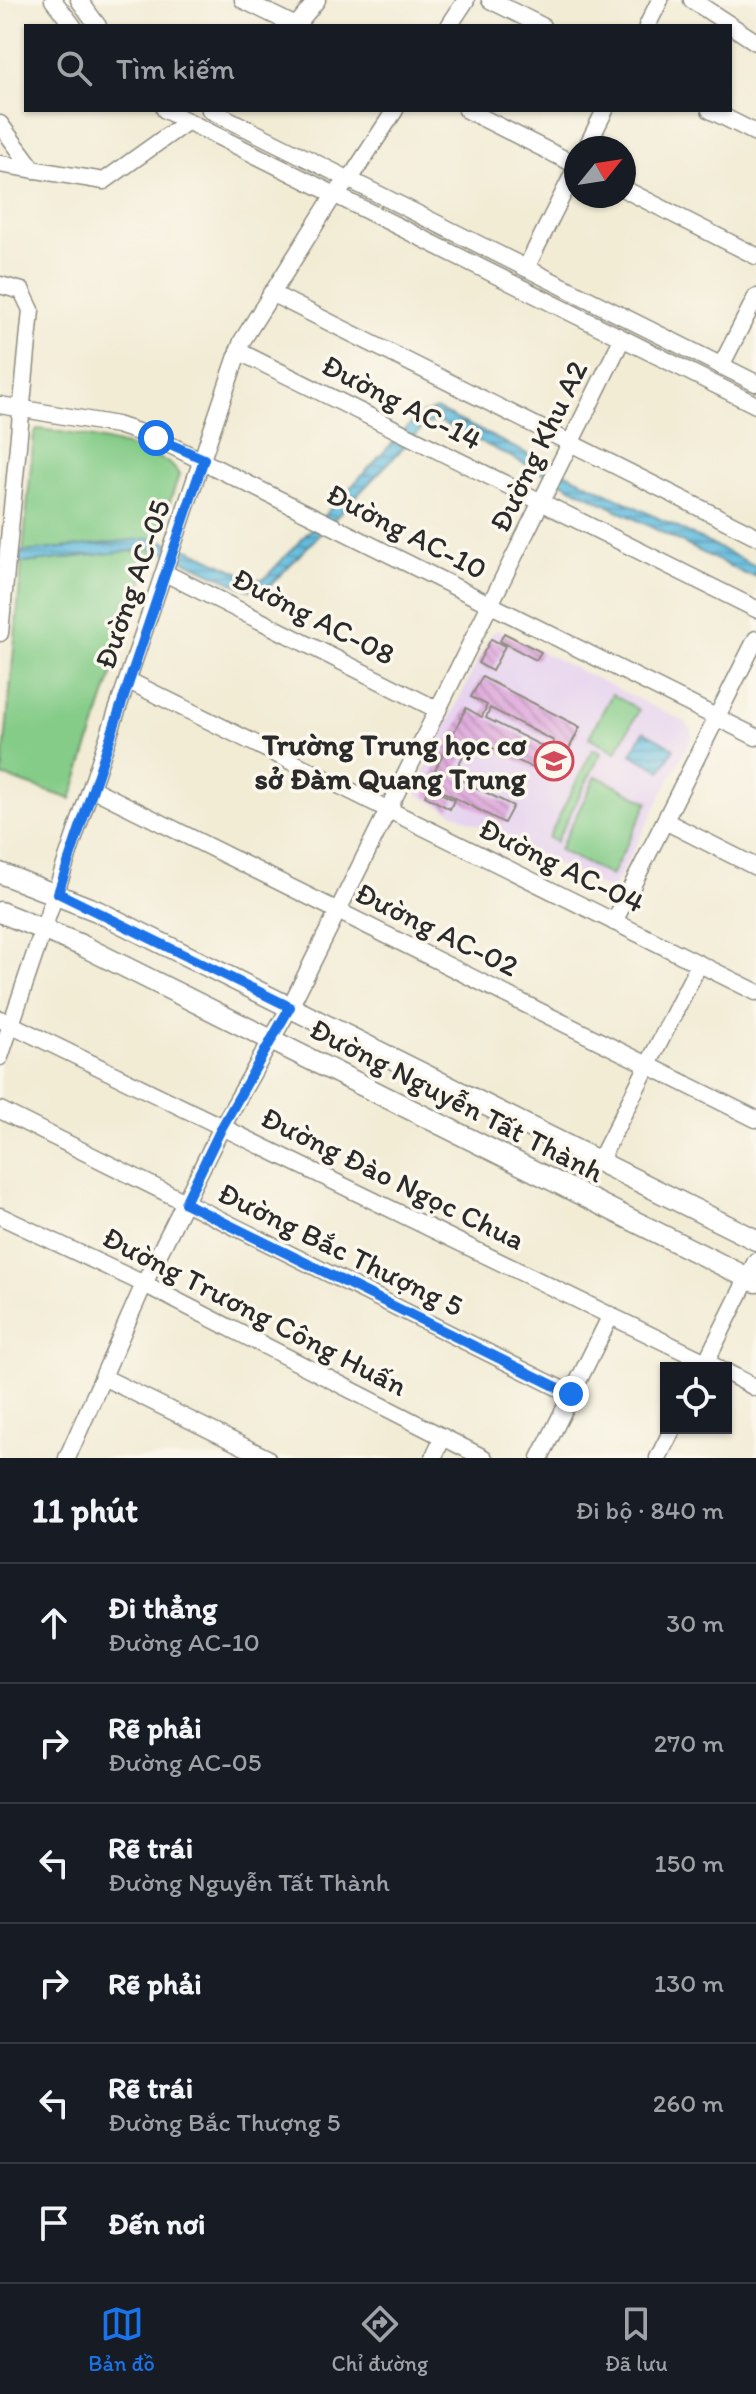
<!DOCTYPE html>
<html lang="vi">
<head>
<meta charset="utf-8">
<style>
  :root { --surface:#171b24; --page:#20242c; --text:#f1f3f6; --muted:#9ea1a6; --line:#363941; --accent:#1a73e8 }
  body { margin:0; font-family:Itim,sans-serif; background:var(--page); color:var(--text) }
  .controls { position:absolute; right:24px; bottom:24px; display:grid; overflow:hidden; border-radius:0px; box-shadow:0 2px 6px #0004 }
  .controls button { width:72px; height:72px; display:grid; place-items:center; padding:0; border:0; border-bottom:2px solid var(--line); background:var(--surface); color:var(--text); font:40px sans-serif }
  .compass { position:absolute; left:564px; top:136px; width:72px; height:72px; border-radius:50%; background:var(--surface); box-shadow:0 2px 6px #0004; rotate:60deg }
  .stop { position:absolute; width:24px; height:24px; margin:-18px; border:6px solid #1a73e8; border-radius:50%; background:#fff }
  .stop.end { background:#1a73e8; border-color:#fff; box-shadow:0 2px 8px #0008 }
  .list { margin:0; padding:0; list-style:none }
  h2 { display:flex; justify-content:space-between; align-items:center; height:104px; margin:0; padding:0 32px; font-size:34px }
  h2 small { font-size:26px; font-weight:400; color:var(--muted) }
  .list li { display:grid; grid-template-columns:52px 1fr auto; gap:24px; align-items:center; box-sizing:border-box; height:120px; padding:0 32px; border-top:2px solid var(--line) }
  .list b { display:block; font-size:30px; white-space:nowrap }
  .list p { margin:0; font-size:26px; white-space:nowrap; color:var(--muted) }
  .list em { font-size:26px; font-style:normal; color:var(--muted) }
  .icon { flex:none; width:44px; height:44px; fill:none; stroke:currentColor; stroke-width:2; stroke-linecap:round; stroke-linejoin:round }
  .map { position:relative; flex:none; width:756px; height:1458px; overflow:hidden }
  .search { position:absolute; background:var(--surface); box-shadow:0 2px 6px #0004; left:24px; right:24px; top:24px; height:88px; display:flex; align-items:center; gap:20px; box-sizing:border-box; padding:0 28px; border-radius:0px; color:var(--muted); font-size:30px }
  .sheet { height:824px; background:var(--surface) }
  nav { display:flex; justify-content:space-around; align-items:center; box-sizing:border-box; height:112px; border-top:2px solid var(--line); background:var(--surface); font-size:22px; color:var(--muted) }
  nav a { display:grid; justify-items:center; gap:4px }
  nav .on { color:var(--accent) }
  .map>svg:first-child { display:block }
</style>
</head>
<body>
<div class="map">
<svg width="756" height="1458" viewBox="0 0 756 1458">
  <defs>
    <pattern id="water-rules" width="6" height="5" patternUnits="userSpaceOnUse" patternTransform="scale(2)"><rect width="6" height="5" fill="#60bbde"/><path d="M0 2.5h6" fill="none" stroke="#4f98b4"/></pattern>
    <pattern id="building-back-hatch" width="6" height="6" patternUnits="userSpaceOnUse" patternTransform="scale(2)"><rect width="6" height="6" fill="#dda4db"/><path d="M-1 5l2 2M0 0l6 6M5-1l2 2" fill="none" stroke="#b386b2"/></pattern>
  </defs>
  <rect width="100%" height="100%" fill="#fbf7ec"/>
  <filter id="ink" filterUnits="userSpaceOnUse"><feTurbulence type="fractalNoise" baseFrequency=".0125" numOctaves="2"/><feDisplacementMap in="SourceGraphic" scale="16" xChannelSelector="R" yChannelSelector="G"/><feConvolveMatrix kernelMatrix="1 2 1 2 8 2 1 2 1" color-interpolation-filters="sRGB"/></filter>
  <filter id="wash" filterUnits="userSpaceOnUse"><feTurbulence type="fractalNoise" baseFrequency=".006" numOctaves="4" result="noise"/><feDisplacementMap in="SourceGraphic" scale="32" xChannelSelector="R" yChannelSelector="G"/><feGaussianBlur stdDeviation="1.8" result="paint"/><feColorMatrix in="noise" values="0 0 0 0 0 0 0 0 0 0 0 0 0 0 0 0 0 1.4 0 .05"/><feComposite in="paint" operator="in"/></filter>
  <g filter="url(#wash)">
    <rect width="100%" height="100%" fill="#f2ecd5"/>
    <path fill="#e6d2f0" d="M497,630L685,722L691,730L692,737L613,889H607L419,796L415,790L491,634Z"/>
    <g fill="#85cc88" stroke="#587c5a" stroke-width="2">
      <path d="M38,429C65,432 169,448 179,475L157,539L23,552L34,433Z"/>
      <path d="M154,548L71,799L2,776L22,563Z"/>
      <path d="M612,694L639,710L616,752L589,737Z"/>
      <path d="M593,749L601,753L556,842L548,838Z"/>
      <path d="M596,776L648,802L611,876L559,850Z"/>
    </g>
    <g fill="url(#water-rules)" stroke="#467384" stroke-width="2">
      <path d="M436,409L756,566V576L745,574L439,421L425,425L266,590H249L156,548L24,563L0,561V550L25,552L153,538L191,550L253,579H264L418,416Z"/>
      <path d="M644,731L674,748L661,771L631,754Z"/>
    </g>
    <g id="blocks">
      <g fill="url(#building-back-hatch)" fill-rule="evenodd">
        <path d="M504,633L541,652L536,660L500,641Z"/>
        <path d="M491,639L505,646L492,671L478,663Z"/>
        <path d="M482,677L580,727L569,749L558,744L554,754L563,758L553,778L472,738L453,776L513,806L504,823L428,784L466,708L482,717L487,705L471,697ZM490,708L554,741L550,750L486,718Z"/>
        <path d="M429,787L454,800L450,809L425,796Z"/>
      </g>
    </g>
  </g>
  <g filter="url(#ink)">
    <use href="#blocks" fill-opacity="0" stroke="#8e8c80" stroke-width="2"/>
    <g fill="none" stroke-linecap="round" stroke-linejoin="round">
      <defs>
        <g id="minor">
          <path d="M53,0L73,26"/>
          <path d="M79,0L98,26"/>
          <path d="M243,0L296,26"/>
          <path d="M490,0L542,26"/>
          <path d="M692,0L756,42"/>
          <path d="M296,26L317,0"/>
          <path d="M449,26L466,0"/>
          <path d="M647,26L660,0"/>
          <path d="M165,110L756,405"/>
          <path d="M210,110L756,383"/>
          <path d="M467,110L576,165"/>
          <path d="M710,110L756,133"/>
          <path d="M0,124L34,170"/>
          <path d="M586,148L605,110"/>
          <path d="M0,164L104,181L188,121"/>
          <path d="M624,189L756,256"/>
          <path d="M526,268L576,168"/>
          <path d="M0,285L22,291L31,310L0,633"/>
          <path d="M271,293L756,536"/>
          <path d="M238,351L756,609"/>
          <path d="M721,366L756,297"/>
          <path d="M0,405L117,425L156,438L756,737"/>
          <path d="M165,573L438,710"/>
          <path d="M129,681L756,992"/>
          <path d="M93,789L756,1119"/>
          <path d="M665,821L756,867"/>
          <path d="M614,922L756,639"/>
          <path d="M0,1019L718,1368"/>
          <path d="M0,1057L242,341L334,195L350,179L395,110"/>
          <path d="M0,1110L571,1394"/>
          <path d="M599,1162L699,964"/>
          <path d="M0,1216L144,1284L484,1458"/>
          <path d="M703,1368L756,1261"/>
          <path d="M726,1372L756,1388"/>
          <path d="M105,1378L267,1458"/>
          <path d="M67,1458L144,1284L222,1127L290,1007L622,339"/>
          <path d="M433,1458L443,1437"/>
          <path d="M540,1458L611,1315"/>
          <path d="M658,1458L673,1428"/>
        </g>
        <g id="major">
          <path d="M0,873L97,911L756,1240"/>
          <path d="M0,912L81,945L756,1282"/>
        </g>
      </defs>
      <use href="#minor" stroke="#8e8c80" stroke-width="19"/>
      <use href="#major" stroke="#8e8c80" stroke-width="23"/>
      <use href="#minor" stroke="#fff" stroke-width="16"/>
      <use href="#major" stroke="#fff" stroke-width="20"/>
    </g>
  </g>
  <g fill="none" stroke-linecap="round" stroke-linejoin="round" filter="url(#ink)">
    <path stroke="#1a73e8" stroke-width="10" d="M156,438L204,459L58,893L290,1007L222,1127L185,1203L571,1394"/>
  </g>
  <defs>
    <symbol id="school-ring" viewBox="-11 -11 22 22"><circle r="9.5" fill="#fbf7ec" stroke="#d1495b" stroke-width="1.5"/><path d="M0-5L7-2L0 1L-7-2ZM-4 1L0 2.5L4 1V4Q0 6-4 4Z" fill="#d1495b"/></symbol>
  </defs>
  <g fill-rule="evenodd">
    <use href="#school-ring" x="532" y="739" width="44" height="44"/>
  </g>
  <g text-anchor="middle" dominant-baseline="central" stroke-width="7" stroke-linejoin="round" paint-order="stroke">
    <g font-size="30" fill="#2b2b2b" stroke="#fbf7ec">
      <text transform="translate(402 402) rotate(27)">Đường AC-14</text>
      <text transform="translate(538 446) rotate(-64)">Đường Khu A2</text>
      <text transform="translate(407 531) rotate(27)">Đường AC-10</text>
      <text transform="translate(132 584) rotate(-71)">Đường AC-05</text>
      <text transform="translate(314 616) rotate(27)">Đường AC-08</text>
      <text transform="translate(562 865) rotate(26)">Đường AC-04</text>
      <text transform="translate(437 929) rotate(26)">Đường AC-02</text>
      <text transform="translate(457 1100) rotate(27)">Đường Nguyễn Tất Thành</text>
      <text transform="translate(393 1178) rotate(26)">Đường Đào Ngọc Chua</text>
      <text transform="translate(341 1249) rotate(26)">Đường Bắc Thượng 5</text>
      <text transform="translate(255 1311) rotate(27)">Đường Trương Công Huấn</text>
    </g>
    <g font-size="30" font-weight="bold" fill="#2b2b2b" stroke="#fbf7ec" text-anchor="end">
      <text x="526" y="744">Trường Trung học cơ<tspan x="526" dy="34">sở Đàm Quang Trung</tspan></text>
    </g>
  </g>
</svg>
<div class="controls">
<button><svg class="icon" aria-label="locate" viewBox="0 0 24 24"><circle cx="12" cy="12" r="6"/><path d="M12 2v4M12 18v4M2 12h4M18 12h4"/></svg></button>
</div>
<svg class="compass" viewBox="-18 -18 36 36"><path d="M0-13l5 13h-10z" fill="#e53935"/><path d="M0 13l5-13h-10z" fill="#9ea1a6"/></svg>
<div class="stop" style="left:156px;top:438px"></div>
<div class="stop end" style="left:571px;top:1394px"></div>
<div class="search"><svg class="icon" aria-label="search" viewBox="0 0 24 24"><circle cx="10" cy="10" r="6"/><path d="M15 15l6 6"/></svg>Tìm kiếm</div>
</div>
<section class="sheet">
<h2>11 phút<small>Đi bộ · 840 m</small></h2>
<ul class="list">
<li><svg class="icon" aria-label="ahead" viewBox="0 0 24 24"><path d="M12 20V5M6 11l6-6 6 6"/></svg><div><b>Đi thẳng</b><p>Đường AC-10</p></div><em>30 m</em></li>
<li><svg class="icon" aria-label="right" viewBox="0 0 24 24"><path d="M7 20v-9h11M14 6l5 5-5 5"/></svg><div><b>Rẽ phải</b><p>Đường AC-05</p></div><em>270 m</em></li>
<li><svg class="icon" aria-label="left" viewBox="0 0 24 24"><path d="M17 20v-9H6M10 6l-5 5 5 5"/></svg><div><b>Rẽ trái</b><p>Đường Nguyễn Tất Thành</p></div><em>150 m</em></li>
<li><svg class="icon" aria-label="right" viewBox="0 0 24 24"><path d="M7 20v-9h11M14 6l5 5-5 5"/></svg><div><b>Rẽ phải</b></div><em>130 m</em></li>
<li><svg class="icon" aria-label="left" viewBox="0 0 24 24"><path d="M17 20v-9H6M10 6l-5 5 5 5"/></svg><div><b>Rẽ trái</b><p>Đường Bắc Thượng 5</p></div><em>260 m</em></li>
<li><svg class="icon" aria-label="arrive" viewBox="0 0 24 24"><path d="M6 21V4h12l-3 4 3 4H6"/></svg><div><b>Đến nơi</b></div></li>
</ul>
</section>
<nav>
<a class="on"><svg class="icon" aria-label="map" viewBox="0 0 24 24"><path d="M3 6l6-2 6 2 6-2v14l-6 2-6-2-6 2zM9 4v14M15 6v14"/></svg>Bản đồ</a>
<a><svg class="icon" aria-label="directions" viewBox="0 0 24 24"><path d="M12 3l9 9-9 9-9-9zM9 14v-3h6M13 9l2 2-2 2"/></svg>Chỉ đường</a>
<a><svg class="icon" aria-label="saved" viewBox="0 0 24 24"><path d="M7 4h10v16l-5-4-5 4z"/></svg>Đã lưu</a>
</nav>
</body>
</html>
